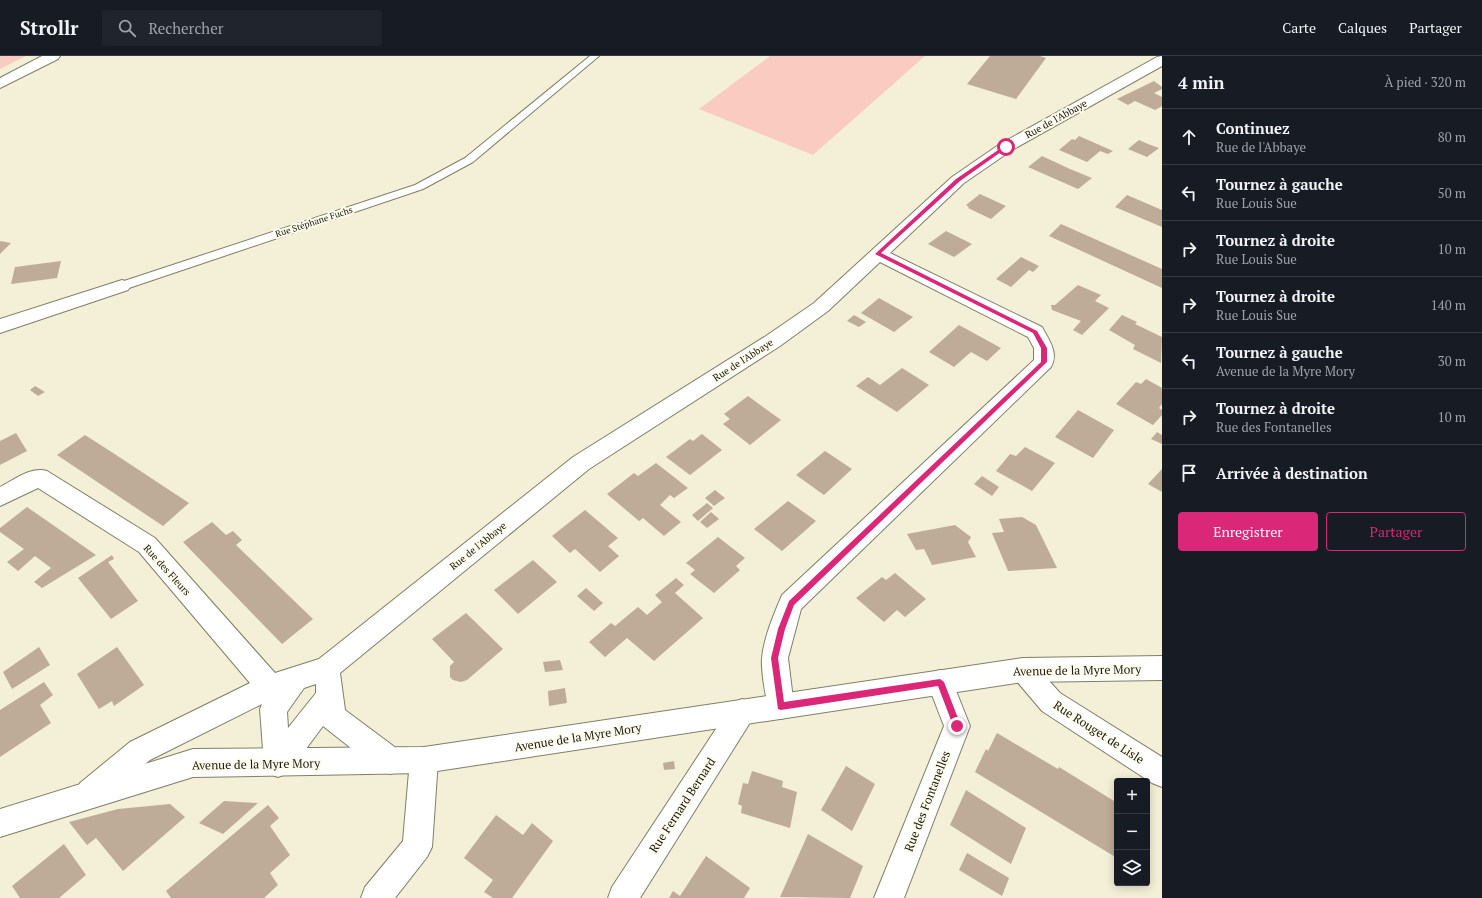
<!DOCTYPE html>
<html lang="fr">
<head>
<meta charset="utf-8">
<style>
  :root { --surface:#171b24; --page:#20242c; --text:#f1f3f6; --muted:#9ea1a6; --line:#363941; --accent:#db2777 }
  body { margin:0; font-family:"PT Serif",serif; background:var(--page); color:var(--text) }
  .controls { position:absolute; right:12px; bottom:12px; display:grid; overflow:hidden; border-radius:4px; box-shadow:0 2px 10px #0003 }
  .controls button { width:36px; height:36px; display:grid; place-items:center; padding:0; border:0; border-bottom:1px solid var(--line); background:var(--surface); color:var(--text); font:20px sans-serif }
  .stop { position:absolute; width:12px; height:12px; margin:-9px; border:3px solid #db2777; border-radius:50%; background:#fff }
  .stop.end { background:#db2777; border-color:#fff; box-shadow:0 1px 4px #0008 }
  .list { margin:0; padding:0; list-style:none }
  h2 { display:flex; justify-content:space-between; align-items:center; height:52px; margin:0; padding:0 16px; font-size:17px }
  h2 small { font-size:13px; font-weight:400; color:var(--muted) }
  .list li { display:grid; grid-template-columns:26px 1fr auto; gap:12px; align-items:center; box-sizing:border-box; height:56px; padding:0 16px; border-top:1px solid var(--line) }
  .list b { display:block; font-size:15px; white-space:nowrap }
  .list p { margin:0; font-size:13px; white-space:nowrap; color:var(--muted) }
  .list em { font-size:13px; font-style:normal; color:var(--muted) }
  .actions { display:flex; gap:8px; padding:12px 16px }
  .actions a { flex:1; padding:9px 0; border:1px solid var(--accent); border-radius:4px; text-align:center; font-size:14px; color:var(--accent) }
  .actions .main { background:var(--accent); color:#fff }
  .icon { flex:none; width:22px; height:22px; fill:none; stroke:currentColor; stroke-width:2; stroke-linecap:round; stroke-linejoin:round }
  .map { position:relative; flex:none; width:1162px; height:842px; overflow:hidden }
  header { display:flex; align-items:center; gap:24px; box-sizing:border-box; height:56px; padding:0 20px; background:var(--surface); border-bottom:1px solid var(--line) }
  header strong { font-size:19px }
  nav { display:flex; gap:22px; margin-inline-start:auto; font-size:14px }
  .search { width:280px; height:36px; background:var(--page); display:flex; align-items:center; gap:10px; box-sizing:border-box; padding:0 14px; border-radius:4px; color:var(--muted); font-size:15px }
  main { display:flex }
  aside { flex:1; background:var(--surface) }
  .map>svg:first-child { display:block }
</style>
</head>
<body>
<header>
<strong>Strollr</strong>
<div class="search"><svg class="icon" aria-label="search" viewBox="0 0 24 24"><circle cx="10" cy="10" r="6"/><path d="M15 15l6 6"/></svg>Rechercher</div>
<nav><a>Carte</a><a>Calques</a><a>Partager</a></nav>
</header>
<main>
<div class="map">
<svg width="1162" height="842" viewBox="0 0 1162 842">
  <rect width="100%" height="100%" fill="#f3f0d7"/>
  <g fill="#faccc1">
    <path d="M0,0H26L0,13Z"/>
    <path d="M770,0H925L813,99L699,53Z"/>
  </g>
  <g fill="#beac99">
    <path d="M990,0H1040L1046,2L1016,43L967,28Z"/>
    <path d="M1154,25L1162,31V33L1154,37L1162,41V50L1155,54L1135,45L1128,49L1117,43Z"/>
    <path d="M1079,80L1113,95L1108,98L1100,95L1087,106L1059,94L1072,83L1075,84Z"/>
    <path d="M1139,84L1148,88L1159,92L1147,101L1128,93Z"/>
    <path d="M1042,100L1070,113L1092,122L1078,133L1028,111Z"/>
    <path d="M980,138L1006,150L991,163L968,152L969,151L966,149Z"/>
    <path d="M1127,139L1162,154V171L1115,151Z"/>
    <path d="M1061,168L1162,213V232L1049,180Z"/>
    <path d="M946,175L972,188L954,201L928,188Z"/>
    <path d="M0,185L11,187L0,198Z"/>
    <path d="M1021,201L1039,210L1033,216L1029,214L1011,231L996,223Z"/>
    <path d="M61,205L57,222L11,228L15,211Z"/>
    <path d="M1078,229L1101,239L1095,245L1109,252L1082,279L1073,274L1081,265L1052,254L1051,249H1055Z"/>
    <path d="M879,242L913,261L894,276L861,257Z"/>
    <path d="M854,259L866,266L859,271L847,265Z"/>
    <path d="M1122,259L1137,266L1135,268L1162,281L1161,307L1133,293L1135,289L1109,274Z"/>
    <path d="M959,269L1001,292L987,305L971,296L954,311L929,296Z"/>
    <path d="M902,312L929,329L897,356L856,330L868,321L880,329Z"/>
    <path d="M1146,323L1162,332V348L1159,352L1162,354V359L1153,369L1116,348L1136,326L1141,328Z"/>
    <path d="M35,330L45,336L38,340L30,334Z"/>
    <path d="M748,340L781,364L750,389L723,368L730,363L724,358Z"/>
    <path d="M1078,354L1114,374L1093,402L1055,381Z"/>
    <path d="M1157,376L1162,379V388L1151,383Z"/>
    <path d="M16,377L27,395L0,409V385Z"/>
    <path d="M702,378L722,394L690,419L666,401L690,383L693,385Z"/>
    <path d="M85,379L110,395L189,447L163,470L57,399Z"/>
    <path d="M1025,391L1055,407L1032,435L996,415L1010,398L1016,400Z"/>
    <path d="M825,395L852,413L824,439L796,419Z"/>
    <path d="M656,407L688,432L674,442L670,439L660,449L681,466L664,480L643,462L639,465L607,438L634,417L638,420Z"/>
    <path d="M1162,413V436L1148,428Z"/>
    <path d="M982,420L999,431L992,440L974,428Z"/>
    <path d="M715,434L725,442L714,450L705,442Z"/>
    <path d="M788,445L816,465L782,495L754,473Z"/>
    <path d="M707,447L713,452L698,465L692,459Z"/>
    <path d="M27,451L53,469L96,499L42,532L34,526L51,512L35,500L18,515L7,506L24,493L0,476V472Z"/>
    <path d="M585,454L618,482L608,490L619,500L600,516L575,493L570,497L552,480Z"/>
    <path d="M711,456L719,463L707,472L700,466Z"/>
    <path d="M1022,461L1036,469L1057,512L1008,515L992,477L1004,476L999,463Z"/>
    <path d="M212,466L226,479L233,475L242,484L236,489L313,563L282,588L183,486Z"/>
    <path d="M955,469L971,481L968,486L976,501L932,509L924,493L916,494L907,478Z"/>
    <path d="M718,481L745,502L736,510L740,514L714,537L690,518L695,514L686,507Z"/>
    <path d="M112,499L114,503L108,506L138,545L111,563L78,522Z"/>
    <path d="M533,504L557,526L518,558L494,534Z"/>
    <path d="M895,517L926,543L905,561L897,554L884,566L856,542L882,521L886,524Z"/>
    <path d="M676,522L684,529L675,537L703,562L654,605L627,582L605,601L589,586L611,567L615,570L638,551L647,559L662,546L655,539Z"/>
    <path d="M586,532L603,547L594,555L577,540Z"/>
    <path d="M466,557L503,593L467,624L461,626L453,624L450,621V610L454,606L432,583Z"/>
    <path d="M39,591L50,609L12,633L3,616Z"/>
    <path d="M117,591L144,629L114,650L112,645L99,653L77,618Z"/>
    <path d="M560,604L563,614L545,616L543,606Z"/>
    <path d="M44,626L53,639L40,649L51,667L0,701V654Z"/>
    <path d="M565,632L567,647L549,650L548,635Z"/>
    <path d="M997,677L1058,713L1059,711L1114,745L1117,749V802L975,716L986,693L988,695Z"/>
    <path d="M674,705L675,713L664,714L663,707Z"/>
    <path d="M846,710L875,728L852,775L821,754Z"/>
    <path d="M752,715L783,725L782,731L797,736L790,772L741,757L742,750L738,748L743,727L748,728Z"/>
    <path d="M966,734L1026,772L1011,808L950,769Z"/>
    <path d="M224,745L258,747L223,778L199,767Z"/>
    <path d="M170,748L185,761L123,815L96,782L87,789L69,766L118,753Z"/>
    <path d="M268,749L279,762L270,770L290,799L270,817L278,829L264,842H171L166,835Z"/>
    <path d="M496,759L523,779L532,767L553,785L512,842H493L484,836L493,824L464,802Z"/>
    <path d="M808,778L863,810L850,842L780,841Z"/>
    <path d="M64,788L86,819L59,842H20L12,830Z"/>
    <path d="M967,797L1009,822L1002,840L959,814Z"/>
    <path d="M706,800L750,832L744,842H669L673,835L680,840Z"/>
  </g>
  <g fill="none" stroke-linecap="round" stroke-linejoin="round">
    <defs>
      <path id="lane" d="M590,0H599L473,106L423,133L126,233H118L116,230L118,227L415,129L465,102Z"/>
      <g id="street">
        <path d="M42,0H60L58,3L0,32V22Z"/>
        <path d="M1162,0V10L1012,94L964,127L890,197L1042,271C1049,284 1059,297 1051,311L801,553L788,602L794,651L790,660L781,663L772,660C766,648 761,615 762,602C764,581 774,558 782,539L1034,304V292L1028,281L880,206L828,255L780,290L589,413L340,617L345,654L400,695L404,705L400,715L390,718L380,715L323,670L288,717L278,721L268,717L264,707L260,653L262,648L150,704L100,747L90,751L80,747L76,737L80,727L130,686L250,627L139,496L38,432L0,450V431C14,424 31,410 47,415L155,482L275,617L319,603L573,401L766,280L814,247L952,121L1000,88L1157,1ZM316,628V637L288,672L287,656L304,632Z"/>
        <path d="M122,224L128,226L131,230L128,234L0,277V263Z"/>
        <path d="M1023,602L1032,606L1060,637L1162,701V731L1152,727L1042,655L1014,622L1010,614L1014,606Z"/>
        <path d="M940,614L949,617L970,670L904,842H874L944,670L927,626L931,617Z"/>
        <path d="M742,643L751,647L755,656L751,665L640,842H608L612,831L733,647Z"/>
        <path d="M424,691L434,694L438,704L432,791L427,801L395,842H361L365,831L403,785L410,704L414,694Z"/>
      </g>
      <path id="secondary" d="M1162,600V624L1023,626L424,717L193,721L0,781V753L193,693L424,691L1023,602Z"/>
    </defs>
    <use href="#lane" stroke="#817e67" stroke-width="2"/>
    <use href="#street" stroke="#817e67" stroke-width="2"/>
    <use href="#secondary" stroke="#817e67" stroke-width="2"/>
    <use href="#lane" fill="#fff" fill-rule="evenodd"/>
    <use href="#street" fill="#fff" fill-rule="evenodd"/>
    <use href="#secondary" fill="#fff" fill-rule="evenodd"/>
  </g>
  <path fill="#db2777" d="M1004,90L1008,91L960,125L881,197L1037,275L1047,292V306L794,549L785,573L778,602L784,646L940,623L944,626L961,670L959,672H954L938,630L781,654L778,653L771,602L778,573L789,545L1041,306V292L1033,277L875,198L956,123Z"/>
  <g text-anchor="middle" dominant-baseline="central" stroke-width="4" stroke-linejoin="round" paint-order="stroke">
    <g font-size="9" fill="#18170e" stroke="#fffdee">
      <text transform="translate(314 166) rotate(-18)">Rue Stéphane Fuchs</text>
    </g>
    <g font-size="10" fill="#18170e" stroke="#fffdee">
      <text transform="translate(1056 63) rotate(-29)">Rue de l'Abbaye</text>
      <text transform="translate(743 304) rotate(-33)">Rue de l'Abbaye</text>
      <text transform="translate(478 490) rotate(-39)">Rue de l'Abbaye</text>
      <text transform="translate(167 514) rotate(48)">Rue des Fleurs</text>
    </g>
    <g font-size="12" fill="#18170e" stroke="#fffdee">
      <text transform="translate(1077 614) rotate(-1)">Avenue de la Myre Mory</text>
      <text transform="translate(1099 676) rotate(33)">Rue Rouget de Lisle</text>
      <text transform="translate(578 681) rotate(-9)">Avenue de la Myre Mory</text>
      <text transform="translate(256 708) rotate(-1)">Avenue de la Myre Mory</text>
      <text transform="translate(927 745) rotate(-69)">Rue des Fontanelles</text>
      <text transform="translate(682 749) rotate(-57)">Rue Fernard Bernard</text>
    </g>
  </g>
</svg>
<div class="controls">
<button>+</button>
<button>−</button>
<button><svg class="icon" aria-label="layers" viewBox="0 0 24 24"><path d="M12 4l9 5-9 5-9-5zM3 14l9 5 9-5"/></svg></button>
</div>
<div class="stop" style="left:1006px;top:91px"></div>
<div class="stop end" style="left:957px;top:670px"></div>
</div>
<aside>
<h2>4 min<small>À pied · 320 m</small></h2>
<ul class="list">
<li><svg class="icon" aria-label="ahead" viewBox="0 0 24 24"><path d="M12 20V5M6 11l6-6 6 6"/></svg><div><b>Continuez</b><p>Rue de l'Abbaye</p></div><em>80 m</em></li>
<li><svg class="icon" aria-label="left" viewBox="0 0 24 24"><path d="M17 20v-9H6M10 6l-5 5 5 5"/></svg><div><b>Tournez à gauche</b><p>Rue Louis Sue</p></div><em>50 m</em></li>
<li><svg class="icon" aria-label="right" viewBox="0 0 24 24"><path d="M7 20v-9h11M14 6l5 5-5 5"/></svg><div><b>Tournez à droite</b><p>Rue Louis Sue</p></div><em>10 m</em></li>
<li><svg class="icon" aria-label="right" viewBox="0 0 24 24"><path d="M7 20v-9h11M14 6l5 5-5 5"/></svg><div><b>Tournez à droite</b><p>Rue Louis Sue</p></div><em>140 m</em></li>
<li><svg class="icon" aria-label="left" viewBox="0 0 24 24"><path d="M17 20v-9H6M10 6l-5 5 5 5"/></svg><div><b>Tournez à gauche</b><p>Avenue de la Myre Mory</p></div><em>30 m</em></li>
<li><svg class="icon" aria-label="right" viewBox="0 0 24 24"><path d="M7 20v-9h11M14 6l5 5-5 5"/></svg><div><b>Tournez à droite</b><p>Rue des Fontanelles</p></div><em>10 m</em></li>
<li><svg class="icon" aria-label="arrive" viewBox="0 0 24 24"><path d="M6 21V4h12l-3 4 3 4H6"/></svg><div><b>Arrivée à destination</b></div></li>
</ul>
<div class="actions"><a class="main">Enregistrer</a><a>Partager</a></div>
</aside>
</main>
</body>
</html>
